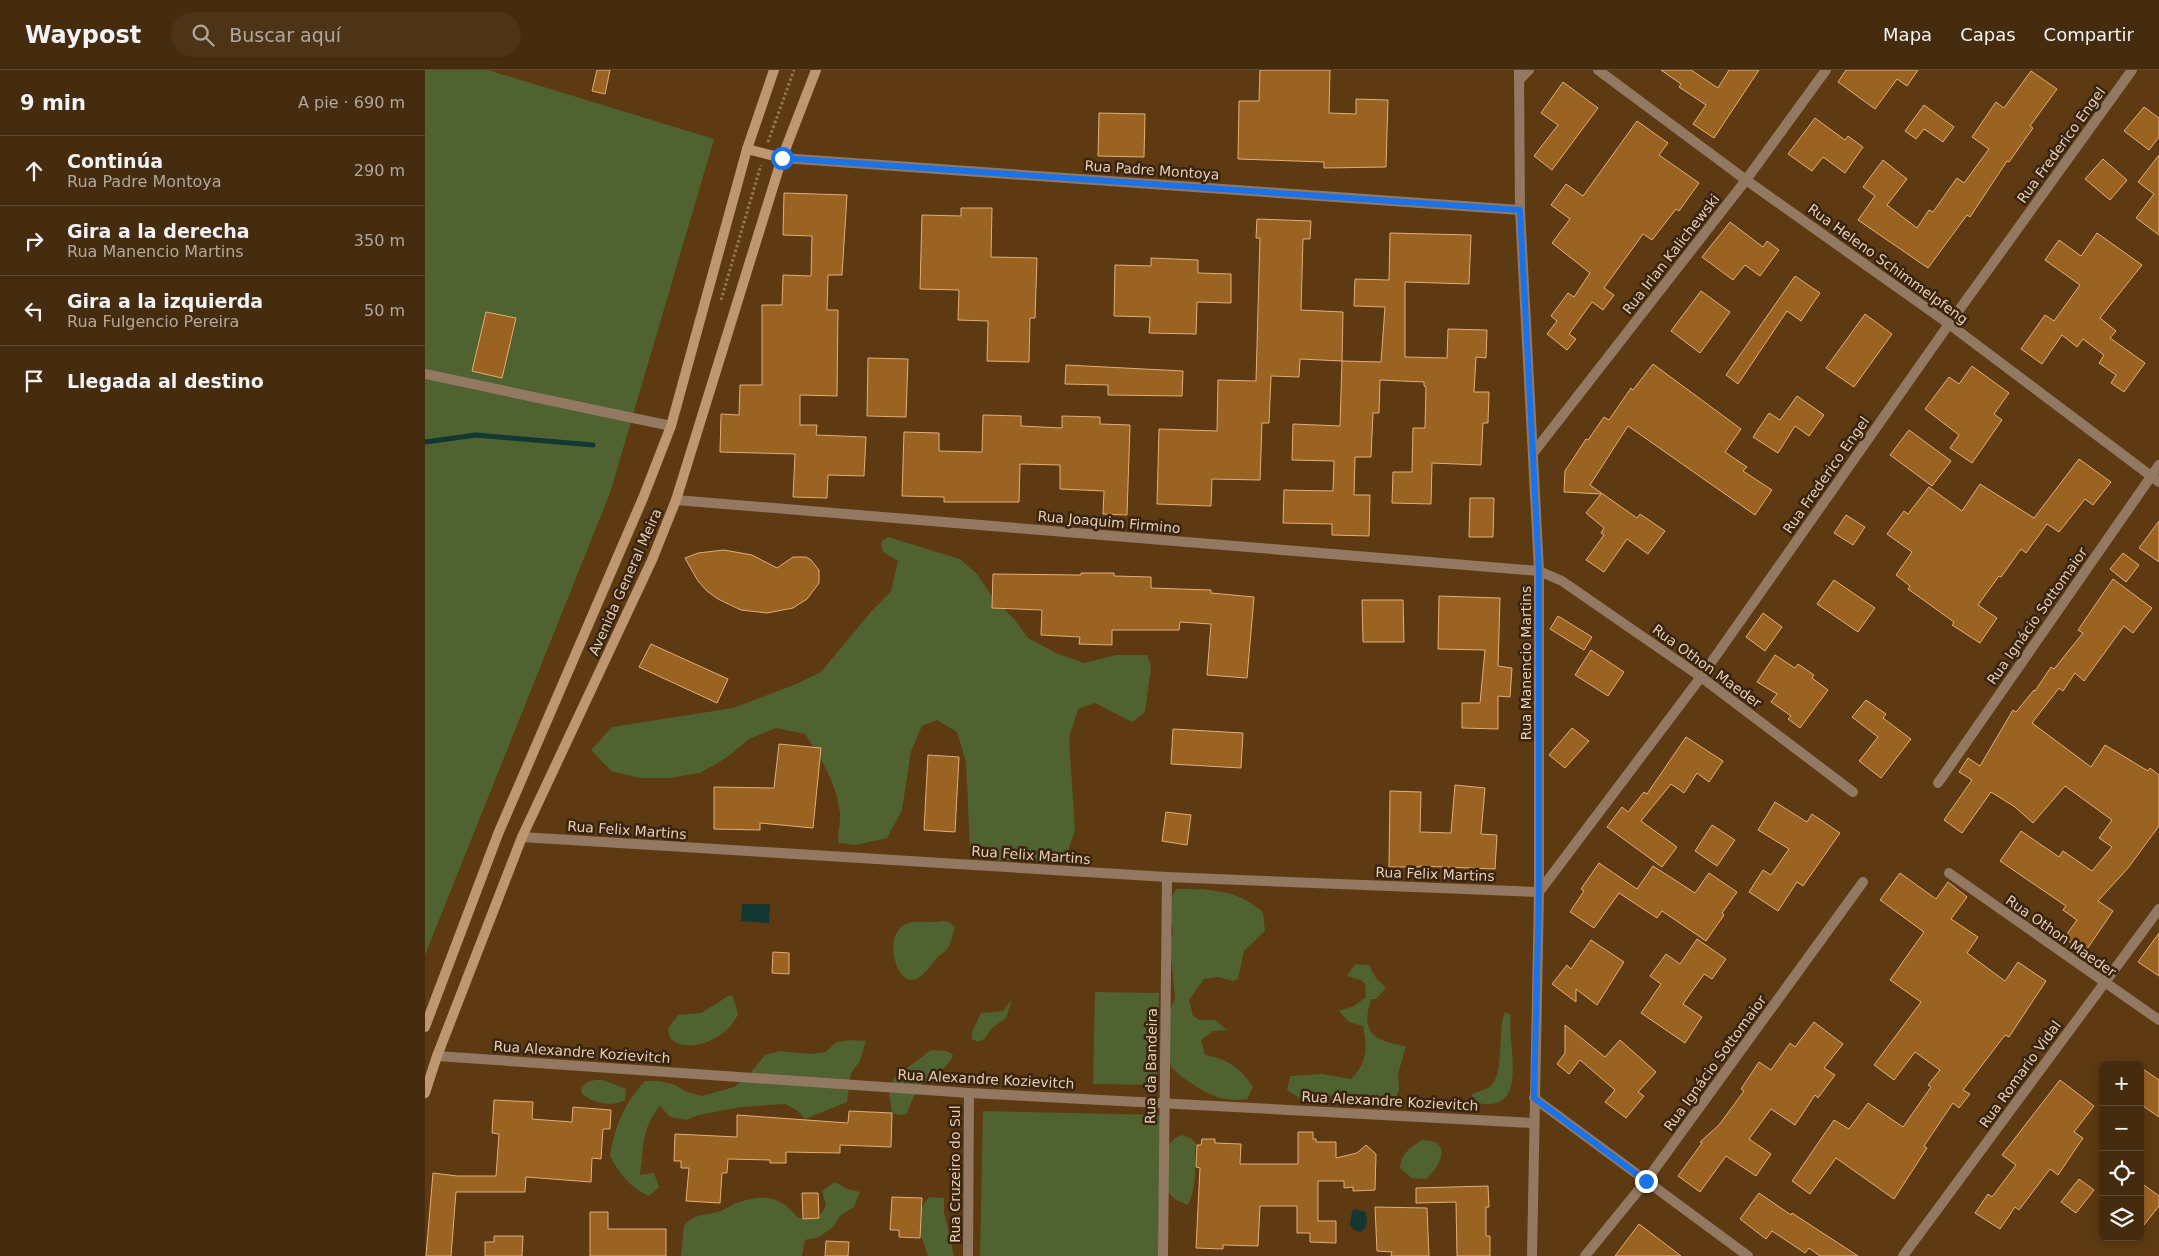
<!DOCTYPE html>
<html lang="es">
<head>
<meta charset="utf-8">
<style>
  :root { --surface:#462c0e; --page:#4d3417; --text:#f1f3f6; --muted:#b0a79e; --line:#5e482e }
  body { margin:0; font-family:"DejaVu Sans",sans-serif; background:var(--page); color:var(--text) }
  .controls { position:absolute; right:15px; bottom:15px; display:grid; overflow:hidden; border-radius:8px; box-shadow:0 2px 8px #0003 }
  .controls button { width:45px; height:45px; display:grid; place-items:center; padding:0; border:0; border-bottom:1px solid var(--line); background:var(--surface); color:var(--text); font:25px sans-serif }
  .stop { position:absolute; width:15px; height:15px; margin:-11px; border:4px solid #1a73e8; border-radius:50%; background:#fff }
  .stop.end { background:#1a73e8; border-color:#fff; box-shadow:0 1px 5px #0008 }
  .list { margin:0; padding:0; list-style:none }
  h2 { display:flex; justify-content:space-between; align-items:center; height:65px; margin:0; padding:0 20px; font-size:21px }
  h2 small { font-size:16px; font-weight:400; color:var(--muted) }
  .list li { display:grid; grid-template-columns:32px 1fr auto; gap:15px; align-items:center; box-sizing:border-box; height:70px; padding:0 20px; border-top:1px solid var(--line) }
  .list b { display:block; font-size:19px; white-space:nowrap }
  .list p { margin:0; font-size:16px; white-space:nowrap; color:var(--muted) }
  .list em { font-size:16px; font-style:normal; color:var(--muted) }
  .icon { flex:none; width:28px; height:28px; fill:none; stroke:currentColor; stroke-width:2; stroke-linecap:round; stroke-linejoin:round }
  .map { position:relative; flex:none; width:1734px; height:1186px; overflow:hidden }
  header { display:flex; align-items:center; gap:30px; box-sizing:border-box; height:70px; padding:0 25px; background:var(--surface); border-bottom:1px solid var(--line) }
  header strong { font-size:24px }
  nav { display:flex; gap:28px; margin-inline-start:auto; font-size:18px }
  .search { width:350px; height:45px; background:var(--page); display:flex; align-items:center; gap:12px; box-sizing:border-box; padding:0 18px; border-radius:28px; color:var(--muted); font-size:19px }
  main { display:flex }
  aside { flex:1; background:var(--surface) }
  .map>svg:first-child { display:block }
</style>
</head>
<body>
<header>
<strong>Waypost</strong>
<div class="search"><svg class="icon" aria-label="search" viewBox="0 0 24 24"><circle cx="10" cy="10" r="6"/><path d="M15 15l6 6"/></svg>Buscar aquí</div>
<nav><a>Mapa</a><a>Capas</a><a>Compartir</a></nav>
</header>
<main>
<aside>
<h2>9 min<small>A pie · 690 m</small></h2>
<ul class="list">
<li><svg class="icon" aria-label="ahead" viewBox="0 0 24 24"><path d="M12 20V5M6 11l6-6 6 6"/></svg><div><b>Continúa</b><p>Rua Padre Montoya</p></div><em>290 m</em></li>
<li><svg class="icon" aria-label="right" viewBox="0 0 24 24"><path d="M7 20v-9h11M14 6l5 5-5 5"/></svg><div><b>Gira a la derecha</b><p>Rua Manencio Martins</p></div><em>350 m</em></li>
<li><svg class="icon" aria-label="left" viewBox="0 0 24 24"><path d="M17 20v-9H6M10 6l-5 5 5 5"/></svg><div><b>Gira a la izquierda</b><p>Rua Fulgencio Pereira</p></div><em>50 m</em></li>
<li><svg class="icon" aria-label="arrive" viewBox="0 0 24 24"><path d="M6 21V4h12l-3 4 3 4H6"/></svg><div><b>Llegada al destino</b></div></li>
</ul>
</aside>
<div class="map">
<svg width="1734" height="1186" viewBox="0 0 1734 1186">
  <rect width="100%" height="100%" fill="#5d3a12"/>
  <g fill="#4f622f">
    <path d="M0,0H63L289,69L185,423L0,885Z"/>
    <path d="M463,467L535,489L552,504L568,528L590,550L603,568L631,583L659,593L691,585H722L726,596L720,642L707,652L670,633L653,639L644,668L650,760L640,790L628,792L566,790L545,779L541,692L532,662L512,650L497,656L486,681L477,740L462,768L431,775L413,773C413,764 415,755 415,746C413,715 396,688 380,664L351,658L324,669L301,688L275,703L245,708H215L186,701L166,680L187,657L308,638L369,615L396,602L445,543L466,521L473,491L458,482L456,472Z"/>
    <path d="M751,819C785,819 811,819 838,842L840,861L819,881L813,909L808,911L793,907L779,909L764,930L768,946L775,950H790L802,960L788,961L776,970L780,985C802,989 816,998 828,1017L822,1029L808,1030L794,1028L780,1022L757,1007L747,998L742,987L744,942L750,928L745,874L748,861L743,833Z"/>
    <path d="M517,851L524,852L530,857C527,864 527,873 522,879C519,883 514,885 511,889C505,896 501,903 493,908C473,921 457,867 479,855C490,849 506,854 517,851Z"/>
    <path d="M930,894L944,895L951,908L961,918L951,929H946C935,964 950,971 981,976L973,1004L974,1019L969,1032L956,1037H942L931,1027L918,1022L890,1030L875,1028L862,1020L865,1006L897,1004L926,1009C943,992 942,978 938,956L924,952L914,941L929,936L941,927L940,914L936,910L922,906Z"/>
    <path d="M670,922L734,923L732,1015L668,1014Z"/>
    <path d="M305,925L308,926L313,944C305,966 265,987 245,968L243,958L253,945L276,943Z"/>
    <path d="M587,929L581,948L568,957L559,969L553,972L547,969V962L556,943L578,941Z"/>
    <path d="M1080,942L1086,945C1081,975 1108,1047 1048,1032L1047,1024C1051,1022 1057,1021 1061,1019C1082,1010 1071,962 1080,942Z"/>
    <path d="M426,970L441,971L435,991L426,1003L422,1032L380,1049L373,1041L360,1034L316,1037L274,1045L261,1050L245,1047L235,1036C216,1059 219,1077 215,1105L229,1103L234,1117L224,1126C205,1117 195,1105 185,1086C189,1057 200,1032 220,1011H235L250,1015L262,1022L277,1026L309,1017L320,1009L340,985L355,981L386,984L400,982L412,972Z"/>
    <path d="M506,980L522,981L528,985C524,998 509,1003 499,1012C490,1021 486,1032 482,1044L475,1045L467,1043L464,1024L469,1008Z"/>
    <path d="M170,1010H178L201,1019L200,1030C187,1038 168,1033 157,1024L156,1018L162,1012Z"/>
    <path d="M558,1041L736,1045L734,1186H555Z"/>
    <path d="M757,1065L767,1069L772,1075L770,1076C770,1095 772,1117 763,1135L751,1130L740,1119V1078L750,1068Z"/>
    <path d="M997,1070C1028,1070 1016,1096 1001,1109L987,1108L975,1098C975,1084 986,1077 997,1070Z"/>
    <path d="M410,1112L422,1119L435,1122L429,1137L416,1145L408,1157L394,1167L380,1170L377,1186H256L259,1155C274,1141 281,1147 298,1140C302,1138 306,1135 311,1133C339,1124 355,1125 373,1148H394L401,1135L397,1121Z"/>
    <path d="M504,1127L519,1128V1142L529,1186H503C496,1161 485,1151 504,1127Z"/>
  </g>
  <g fill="#133733">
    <path d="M317,834H345L344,853L316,851Z"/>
    <path d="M930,1139L940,1142L942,1147L941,1157L936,1162L929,1160L925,1155L927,1141Z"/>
  </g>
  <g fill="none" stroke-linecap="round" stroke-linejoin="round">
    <path stroke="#133733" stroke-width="5" d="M0,372L51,365L168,375"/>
  </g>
  <g fill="#9a6322" stroke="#e2ae7a">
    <path d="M172,0H185L180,24L167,21Z"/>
    <path d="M835,0H905L904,43L931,44V29L963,30L961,97L899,98V92L813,89L814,31H834Z"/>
    <path d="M1236,0H1266L1293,18L1304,0H1334L1289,68L1268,54L1281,35L1254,17L1256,14Z"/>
    <path d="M1421,0H1493L1482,16L1472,9L1450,39L1413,12Z"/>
    <path d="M1606,1L1632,19L1605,56L1608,58L1584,92L1582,91L1545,147L1542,145L1503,198L1433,150L1450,126L1438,117L1458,90L1482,109L1462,135L1492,158L1504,140L1508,142L1532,108L1539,113L1564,79L1547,67L1571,32L1579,38Z"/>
    <path d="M1138,12L1173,38L1127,100L1109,86L1133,55L1116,43Z"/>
    <path d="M1499,35L1529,57L1518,72L1499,59L1491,69L1480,61Z"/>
    <path d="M1719,37L1734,48V67L1724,80L1699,61Z"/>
    <path d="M674,43L720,44L719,87L673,86Z"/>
    <path d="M1390,48L1420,70L1423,66L1438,77L1420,103L1398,87L1387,101L1363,84Z"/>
    <path d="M1212,51L1243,73L1234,85L1274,113L1254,141L1251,139L1227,170L1218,164L1179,218L1189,225L1178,240L1167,232L1144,264L1151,269L1142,280L1122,264L1132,251L1126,246L1143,223L1149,227L1165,203L1127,173L1145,149L1126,135L1141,114L1158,126Z"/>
    <path d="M1734,85V165L1711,148L1729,124L1713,112Z"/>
    <path d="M1678,89L1702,110L1685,130L1660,109Z"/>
    <path d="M359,123L422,125L417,205H403L402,240H413L412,326L375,325V355H392L391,365L441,367L439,406L403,405L402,428L368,427L370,384L295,382L296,344L314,345L315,315H337V235H357L358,205L386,206L387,166L358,165Z"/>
    <path d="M536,138H567L566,187L612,188L610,248H605L604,292L562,291L563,251L533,250L534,220L495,219L497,145L536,146Z"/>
    <path d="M832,149L886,151L885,169H878L876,240L918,242L917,291L875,289L874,307L846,306L844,353H837L835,410L787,409L786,436L732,434L734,359L792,361L793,310L831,311L835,168H831Z"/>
    <path d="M1305,152L1338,177L1342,171L1354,180L1335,206L1320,195L1308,210L1277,187Z"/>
    <path d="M965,163L1046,165L1044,214L980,212V287L1022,288L1023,259L1062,260L1061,288L1051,287L1049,322H1064L1063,353H1058L1056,395L1007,393L1006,434L967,433L968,402H987L988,358H1000L1001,317L999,316V312L955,310L954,343H948L946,387H930L929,425H945L944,466L907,465V454L858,453L859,420L908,421L909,391L867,390L868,354L915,356L917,291L956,292L960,237L929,236L930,209L964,210Z"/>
    <path d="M1672,163L1717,195L1675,248L1691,261L1685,268L1720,293L1699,322L1686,313L1691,305L1674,293L1679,285L1658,269L1652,277L1637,265L1617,294L1596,279L1620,245L1629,251L1655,215L1620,190L1634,170L1656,186Z"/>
    <path d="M726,188L773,190V203L806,204V233L772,232L771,264L724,263L725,247L689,246L690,195L726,196Z"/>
    <path d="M1370,206L1395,223L1376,251L1362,241L1313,314L1301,305Z"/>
    <path d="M1276,221L1305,242L1275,283L1246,261Z"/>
    <path d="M61,242L91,248L77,308L47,301Z"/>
    <path d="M1440,244L1467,264L1429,317L1401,298Z"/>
    <path d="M443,288L483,289L481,347L442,346Z"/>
    <path d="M1228,294L1316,359L1300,382L1322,397L1318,401L1347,420L1330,445L1203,356L1165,415L1212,448L1215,444L1240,461L1223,484L1202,469L1179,502L1161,490L1179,465L1176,463L1179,458L1161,443L1176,424L1139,422L1140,401L1161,369L1163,370L1179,347L1184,350L1206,318L1208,320Z"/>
    <path d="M641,295L758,301L757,326L683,325V315L640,314Z"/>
    <path d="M1547,296L1584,323L1569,344L1577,350L1547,393L1525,378L1534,365L1500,339L1524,307L1534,314Z"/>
    <path d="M1372,326L1399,345L1384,366L1370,356L1353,383L1328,367L1344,343L1355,350Z"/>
    <path d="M558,345L596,346V356L637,358V346L675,347V354L705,355L702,445L678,444L679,421L635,419V395L595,394L594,432H519V427L477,426L479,362L514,363V381L557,382Z"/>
    <path d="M1484,360L1526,391L1507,416L1465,385Z"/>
    <path d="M1654,389L1686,412L1668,435L1660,429L1634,462L1622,454L1601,483L1596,479L1576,507L1574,506L1553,535L1572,548L1555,573L1527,555L1529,552L1483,519L1485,516L1471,505L1487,482L1462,464L1479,441L1483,444L1504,417L1537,441L1555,414L1609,448Z"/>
    <path d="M1045,428H1069L1068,467H1044Z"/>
    <path d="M1421,445L1440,457L1428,475L1409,463Z"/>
    <path d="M1734,451V492L1714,478Z"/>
    <path d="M299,480L327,485L352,498L368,487H381L386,490L394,500V513L382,529L368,538L342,543L316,540L293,529L282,521L273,511L260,488L273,483Z"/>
    <path d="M1698,483L1714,495L1701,512L1685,499Z"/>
    <path d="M656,503H689V506L726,507V518L786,520V523L829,527L822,608L782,605L786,554L755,552L754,560H687V575L654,574L655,567L616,565L617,540L567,538L568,504L656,505Z"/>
    <path d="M1688,509L1727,538L1708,563L1699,556L1659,611L1650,603L1638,621L1634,618L1607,653L1666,697L1680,675L1723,701L1725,698L1734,705V756L1703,798L1673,831L1688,841L1660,882L1639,868L1652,850L1638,840L1641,836L1575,791L1596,761L1634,787L1638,781L1667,801L1687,777L1674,768L1687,750L1640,716L1608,753L1590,737L1566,722L1537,763L1519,750L1547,710L1534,702L1543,688L1555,696L1588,640L1591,642L1609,620L1610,621L1626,597L1629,599L1658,563L1653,560Z"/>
    <path d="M1409,510L1450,538L1433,562L1392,534Z"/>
    <path d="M1014,526L1075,528L1073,596L1087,598L1085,627L1073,626V659L1037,658V633H1055L1060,580L1013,579Z"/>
    <path d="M937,530H978L979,572H938Z"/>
    <path d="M1338,543L1357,557L1340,581L1321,567Z"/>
    <path d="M1133,546L1167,567L1159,580L1125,559Z"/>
    <path d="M226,574L303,609L292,633L214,597Z"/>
    <path d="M1166,580L1199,602L1183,626L1150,605Z"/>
    <path d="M1350,585L1370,598L1373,594L1389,605L1387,608L1403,620L1375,658L1363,649L1366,646L1346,632L1352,624L1332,612Z"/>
    <path d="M1441,630L1461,644L1458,648L1486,669L1456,708L1434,691L1453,667L1427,647Z"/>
    <path d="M1147,658L1164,671L1140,698L1124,685Z"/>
    <path d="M748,659L818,663L816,698L746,694Z"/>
    <path d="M1261,667L1298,691L1284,712L1272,703L1259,723L1246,714L1216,751L1252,777L1237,797L1182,757L1197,737L1203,742L1219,722L1222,724Z"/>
    <path d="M354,674L396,678L388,758L335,753V760L289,759V717L349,718Z"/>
    <path d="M503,685L534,687L530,762L499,760Z"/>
    <path d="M1030,715L1060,718L1056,764L1072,765L1070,799L995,796V797H964L965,721L996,722L995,762L1026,763Z"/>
    <path d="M1350,732L1382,752L1387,744L1415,763L1378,816L1372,812L1353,841L1324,822L1338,800L1346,805L1364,779L1333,760Z"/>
    <path d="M741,742L766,745L762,775L737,771Z"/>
    <path d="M1287,755L1310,770L1292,796L1270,781Z"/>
    <path d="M1174,793L1212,819L1228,796L1270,823L1284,803L1312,822L1297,843L1299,845L1281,871L1237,841L1232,848L1194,823L1169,858L1145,842L1159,821L1156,819Z"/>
    <path d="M1475,803L1511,829L1523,812L1542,827L1526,849L1553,867L1542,883L1580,911L1593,892L1621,911L1584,967L1580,965L1538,1020L1545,1024L1534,1038L1528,1033L1499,1076L1502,1078L1469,1129L1411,1088L1385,1124L1367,1111L1409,1050L1424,1059L1443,1033L1478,1057L1506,1017L1503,1015L1515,1000L1490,982L1469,1010L1449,995L1496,932L1465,910L1499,862L1455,830Z"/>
    <path d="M1734,863V906L1713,892Z"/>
    <path d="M1272,869L1301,889L1287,909L1279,904L1258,934L1277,947L1260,973L1216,943L1236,914L1225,906L1241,884L1255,894Z"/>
    <path d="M1166,870L1199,892L1172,935L1151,919V932L1127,914L1142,895L1146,899Z"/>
    <path d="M348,882L364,883V904L347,903Z"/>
    <path d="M1389,952L1418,974L1399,998L1410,1005L1393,1028L1390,1025L1370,1055L1346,1039L1324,1069L1346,1084L1331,1106L1301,1086L1275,1122L1253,1106L1277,1073L1275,1072L1294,1055L1319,1021L1316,1019L1334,992L1346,1000L1365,973L1370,977Z"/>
    <path d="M1140,955L1180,987L1195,970L1231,1002L1213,1022L1219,1026L1201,1048L1180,1032L1190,1020L1155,990L1144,1004L1132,994L1140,983Z"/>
    <path d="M1715,997L1734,1010V1047L1715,1034Z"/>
    <path d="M1635,1010L1669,1036L1649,1062L1658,1068L1633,1105L1625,1099L1594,1140L1590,1137L1575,1159L1550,1143L1563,1124L1567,1127L1591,1095L1577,1085Z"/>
    <path d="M69,1030L108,1032L107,1049L147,1052L148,1037L186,1040L185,1059H178L176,1089L167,1088L166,1112L101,1107L100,1122H31L26,1186H1L8,1103L32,1106H71L74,1064L67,1063Z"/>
    <path d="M424,1041L467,1043L466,1077L415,1075V1083L361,1082V1093H345V1090L303,1089L302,1103H297L295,1133L261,1131L264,1098H256V1091H249L250,1064L312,1067V1045L423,1053Z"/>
    <path d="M873,1062H888V1069H891V1072H911V1088L932,1083L941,1075L951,1084L950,1120L928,1121V1117L919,1118V1111H893V1151H911V1173L885,1172V1163H872V1136H835L833,1176L798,1175V1179L771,1178L775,1098L771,1097L772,1075H776L777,1069H790V1073L816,1074L815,1094H873Z"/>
    <path d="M1654,1109L1669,1120L1651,1143L1636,1132Z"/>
    <path d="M1715,1112L1734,1126V1136L1715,1160Z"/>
    <path d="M1063,1116L1064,1137H1061V1166H1065V1186H1032L1031,1132L991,1133V1118Z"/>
    <path d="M377,1123H393L394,1148L378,1149Z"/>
    <path d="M1334,1123L1366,1145L1367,1143L1433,1186H1395L1384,1178L1380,1183L1347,1161L1341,1169L1315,1149Z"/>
    <path d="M467,1127L497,1128L495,1168L474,1167V1160H465Z"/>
    <path d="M950,1137L1002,1138L1004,1186H966L967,1182L952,1181Z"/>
    <path d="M165,1142H183V1159H241V1186H165Z"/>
    <path d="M1214,1154L1256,1186H1190Z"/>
    <path d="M69,1166H98L97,1186H60V1172H69Z"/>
    <path d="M401,1171L424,1172L423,1186H400Z"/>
  </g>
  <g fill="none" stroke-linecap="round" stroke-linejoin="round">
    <g stroke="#967754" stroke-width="3" stroke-dasharray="2.5 2.5" stroke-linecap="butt">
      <path d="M343,72L369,0"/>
      <path d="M296,230L336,95"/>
    </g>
    <g stroke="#937961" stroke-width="10">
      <path d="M1094,0L1095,140L1114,501V822L1107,1186"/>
      <path d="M1173,0L1321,110L1524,254L1734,412"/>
      <path d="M1094,10L1104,0"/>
      <path d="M357,88L1095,140"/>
      <path d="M0,304L246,356"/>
      <path d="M1109,382L1321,110L1401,0"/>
      <path d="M251,430L1114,501L1137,511L1276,607L1428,722"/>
      <path d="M1513,713L1734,395"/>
      <path d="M97,767L742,807L1114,822L1276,607L1524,254L1707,0"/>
      <path d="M1524,803L1734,950"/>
      <path d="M12,986L544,1023L1108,1053"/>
      <path d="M1109,1028L1323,1186"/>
      <path d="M543,1186L544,1023"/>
      <path d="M738,1186L742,807"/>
      <path d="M1160,1186L1221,1111L1438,812"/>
      <path d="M1478,1186L1734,839"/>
    </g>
    <g stroke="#be966f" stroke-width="10">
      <path d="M322,79L357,88"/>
      <path d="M0,957L73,764L218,428L246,356L322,79L349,0"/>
      <path d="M0,1023L12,986L97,767L227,490L251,430L357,88L391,0"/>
    </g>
  </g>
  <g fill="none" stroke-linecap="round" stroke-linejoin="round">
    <path stroke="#1a73e8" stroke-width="6" d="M357,88L1095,140L1114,501V822L1109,1028L1221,1111"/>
  </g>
  <g text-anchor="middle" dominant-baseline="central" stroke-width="5" stroke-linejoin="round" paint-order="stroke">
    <g font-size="14" fill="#e8cdb3" stroke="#39250f">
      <text transform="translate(1636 75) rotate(-54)">Rua Frederico Engel</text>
      <text transform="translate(727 100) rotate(4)">Rua Padre Montoya</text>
      <text transform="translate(1246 184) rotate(-52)">Rua Irlan Kalichewski</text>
      <text transform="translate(1463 194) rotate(36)">Rua Heleno Schimmelpfeng</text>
      <text transform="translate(1401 405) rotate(-55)">Rua Frederico Engel</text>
      <text transform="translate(684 452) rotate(5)">Rua Joaquim Firmino</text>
      <text transform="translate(200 512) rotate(-66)">Avenida General Meira</text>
      <text transform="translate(1612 546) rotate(-55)">Rua Ignácio Sottomaior</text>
      <text transform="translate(1101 593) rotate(-90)">Rua Manencio Martins</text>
      <text transform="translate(1282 596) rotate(36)">Rua Othon Maeder</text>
      <text transform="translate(202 760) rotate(4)">Rua Felix Martins</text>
      <text transform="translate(606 785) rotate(4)">Rua Felix Martins</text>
      <text transform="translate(1010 804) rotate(2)">Rua Felix Martins</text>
      <text transform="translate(1636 866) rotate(35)">Rua Othon Maeder</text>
      <text transform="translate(157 982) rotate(4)">Rua Alexandre Kozievitch</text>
      <text transform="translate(1290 993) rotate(-54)">Rua Ignácio Sottomaior</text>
      <text transform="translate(726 996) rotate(-89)">Rua da Bandeira</text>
      <text transform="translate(1595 1004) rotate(-54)">Rua Romario Vidal</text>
      <text transform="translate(561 1009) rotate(3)">Rua Alexandre Kozievitch</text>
      <text transform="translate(965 1031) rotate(3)">Rua Alexandre Kozievitch</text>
      <text transform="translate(530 1104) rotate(-90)">Rua Cruzeiro do Sul</text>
    </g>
  </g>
</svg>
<div class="controls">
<button>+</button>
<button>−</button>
<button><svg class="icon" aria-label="locate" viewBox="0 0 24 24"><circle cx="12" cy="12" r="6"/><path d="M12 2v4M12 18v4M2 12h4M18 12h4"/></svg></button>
<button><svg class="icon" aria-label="layers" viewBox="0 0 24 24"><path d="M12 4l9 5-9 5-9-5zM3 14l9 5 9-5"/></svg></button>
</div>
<div class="stop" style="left:357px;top:88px"></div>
<div class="stop end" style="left:1221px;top:1111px"></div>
</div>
</main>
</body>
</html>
